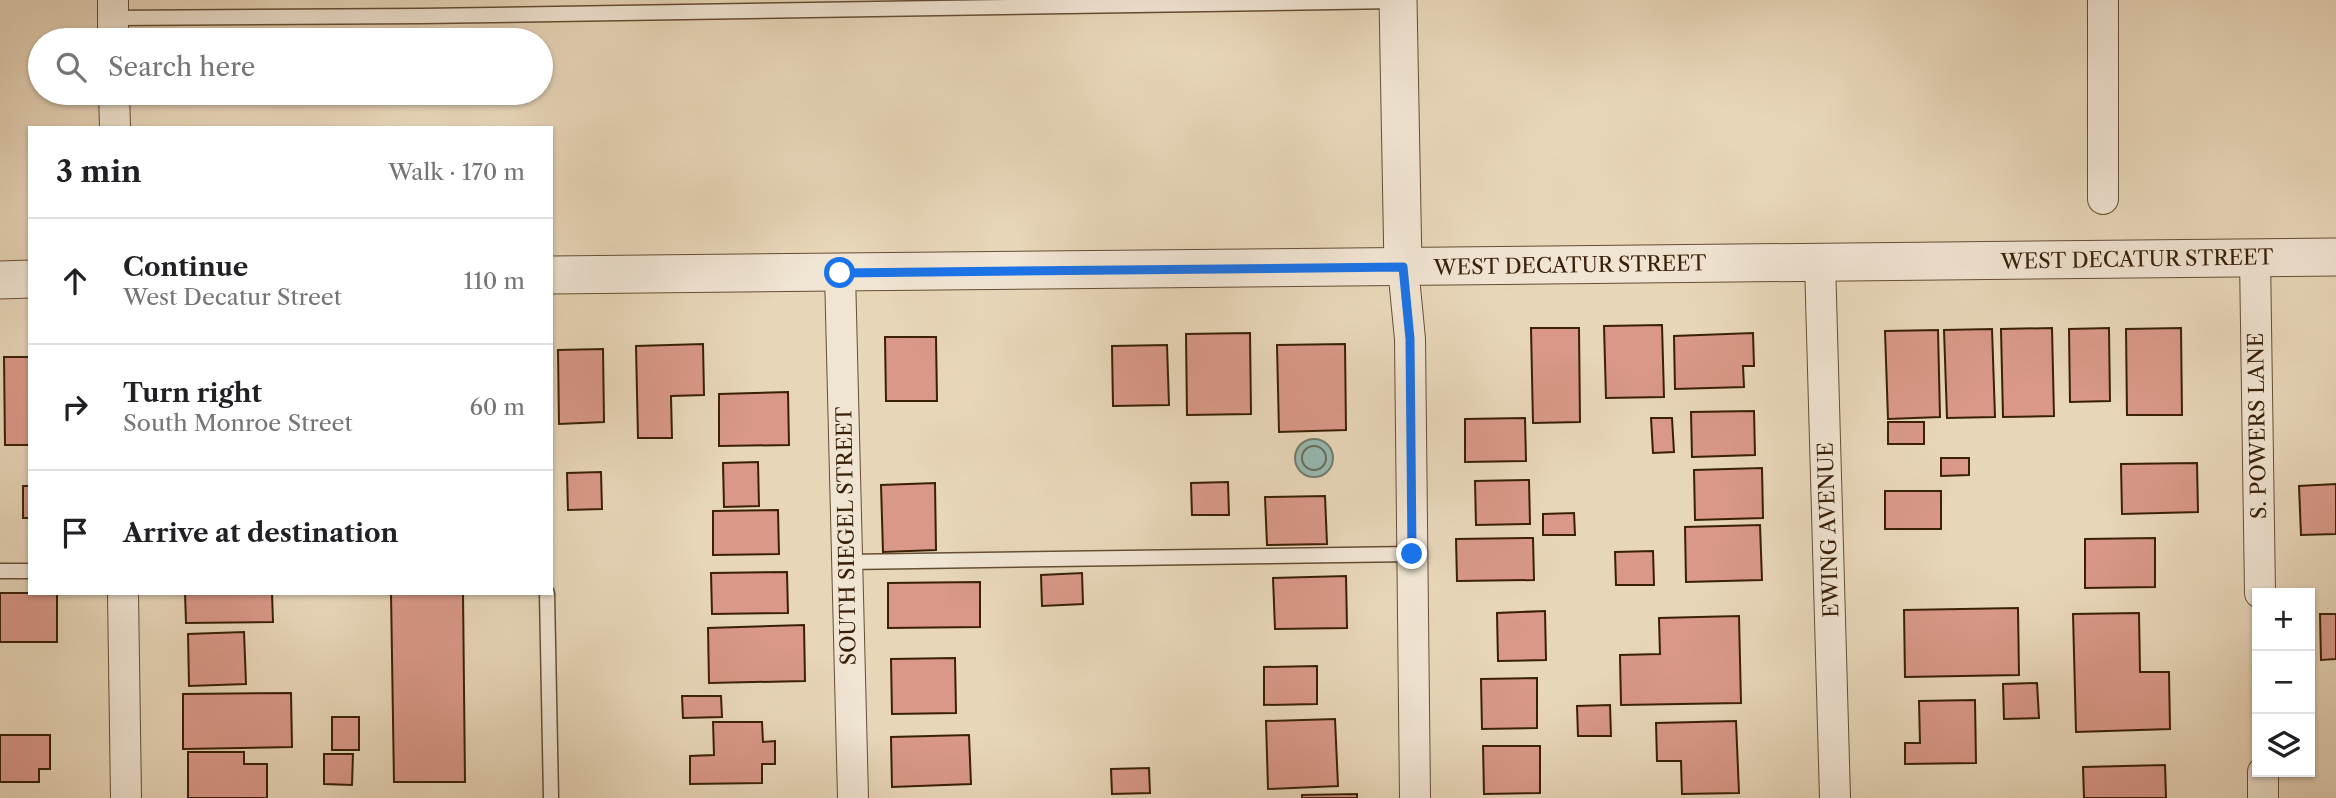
<!DOCTYPE html>
<html lang="en">
<head>
<meta charset="utf-8">
<style>
  :root { --surface:#fff; --page:#f2f2f2; --text:#202124; --muted:#757577; --line:#e0e0e0 }
  body { margin:0; font-family:"Libre Caslon Text",serif; background:var(--page); color:var(--text) }
  .controls { position:absolute; right:21px; bottom:21px; display:grid; overflow:hidden; border-radius:0px; box-shadow:0 2px 5px #0004 }
  .controls button { width:63px; height:63px; display:grid; place-items:center; padding:0; border:0; border-bottom:2px solid var(--line); background:var(--surface); color:var(--text); font:35px sans-serif }
  .stop { position:absolute; width:21px; height:21px; margin:-16px; border:5px solid #1a73e8; border-radius:50%; background:#fff }
  .stop.end { background:#1a73e8; border-color:#fff; box-shadow:0 2px 7px #0008 }
  .list { margin:0; padding:0; list-style:none }
  h2 { display:flex; justify-content:space-between; align-items:center; height:91px; margin:0; padding:0 28px; font-size:30px }
  h2 small { font-size:23px; font-weight:400; color:var(--muted) }
  .list li { display:grid; grid-template-columns:46px 1fr auto; gap:21px; align-items:center; box-sizing:border-box; height:126px; padding:0 28px; border-top:2px solid var(--line) }
  .list b { display:block; font-size:26px; white-space:nowrap }
  .list p { margin:0; font-size:23px; white-space:nowrap; color:var(--muted) }
  .list em { font-size:23px; font-style:normal; color:var(--muted) }
  .icon { flex:none; width:38px; height:38px; fill:none; stroke:currentColor; stroke-width:2; stroke-linecap:round; stroke-linejoin:round }
  .map { position:relative; flex:none; width:2336px; height:798px; overflow:hidden }
  .search { position:absolute; background:var(--surface); box-shadow:0 2px 5px #0004; left:28px; top:28px; width:525px; height:77px; display:flex; align-items:center; gap:18px; box-sizing:border-box; padding:0 24px; border-radius:38px; color:var(--muted); font-size:26px }
  .panel { position:absolute; background:var(--surface); box-shadow:0 2px 5px #0004; left:28px; top:126px; width:525px; height:469px; border-radius:0px }
  .map>svg:first-child { display:block }
</style>
</head>
<body>
<div class="map">
<svg width="2336" height="798" viewBox="0 0 2336 798">
  <rect width="100%" height="100%" fill="#e8d6b9"/>
  <filter id="stains"><feTurbulence type="fractalNoise" baseFrequency=".00286" numOctaves="4"/><feColorMatrix values="0 0 0 0 .2 0 0 0 0 .09 0 0 0 0 .02 0 0 0 .5 -.17"/></filter>
  <radialGradient id="worn" r=".72"><stop offset=".6" stop-color="#630" stop-opacity="0"/><stop offset="1" stop-color="#630" stop-opacity=".3"/></radialGradient>
  <circle fill="#97b9b1" stroke="#727c6d" stroke-width="2" cx="1314" cy="458" r="19"/>
  <g fill="none" stroke-linecap="round" stroke-linejoin="round">
    <circle stroke="#686c5c" stroke-width="2" cx="1314" cy="458" r="12"/>
  </g>
  <g fill="#d99888" stroke="#3a2007" stroke-width="2">
    <path d="M1662,325L1664,397L1606,398L1604,326Z"/>
    <path d="M1531,328H1579L1580,422L1533,423Z"/>
    <path d="M2052,328L2054,416L2003,417L2001,329Z"/>
    <path d="M2109,328L2110,401L2070,402L2069,329Z"/>
    <path d="M2181,328L2182,415H2127L2126,329Z"/>
    <path d="M1992,329L1995,417L1947,418L1944,330Z"/>
    <path d="M1938,330L1940,417L1888,419L1885,331Z"/>
    <path d="M1250,333L1251,414L1187,415L1186,334Z"/>
    <path d="M1753,333L1754,366H1743L1744,387L1675,389L1674,336Z"/>
    <path d="M885,337H936L937,401H886Z"/>
    <path d="M703,344L704,395L671,396L672,438H638L636,346Z"/>
    <path d="M1345,344L1346,430L1279,432L1277,345Z"/>
    <path d="M1167,345L1169,405L1113,406L1112,346Z"/>
    <path d="M603,349L604,422L559,424L558,350Z"/>
    <path d="M4,357H30V445H5Z"/>
    <path d="M788,392L789,445L719,446V394Z"/>
    <path d="M1754,411L1755,455L1692,457L1691,412Z"/>
    <path d="M1525,418L1526,461L1465,462V419Z"/>
    <path d="M1651,418H1672L1674,452L1653,453Z"/>
    <rect x="1888" y="422" width="36" height="22"/>
    <path d="M1941,458H1969V475L1941,476Z"/>
    <path d="M758,462L759,506L724,507L723,463Z"/>
    <path d="M2197,463L2198,512L2122,514L2121,464Z"/>
    <path d="M1762,468L1763,518L1695,520L1694,470Z"/>
    <path d="M601,472L602,509L568,510L567,473Z"/>
    <path d="M1529,480L1530,524L1476,525L1475,481Z"/>
    <path d="M1228,482L1229,515H1192L1191,483Z"/>
    <path d="M935,483L936,550L883,552L881,485Z"/>
    <path d="M2336,484V534L2301,535L2299,486Z"/>
    <rect x="23" y="486" width="7" height="32"/>
    <rect x="1885" y="491" width="56" height="38"/>
    <path d="M1325,496L1327,544L1267,545L1265,497Z"/>
    <path d="M778,510L779,554L713,555V511Z"/>
    <path d="M1574,513L1575,535H1543V514Z"/>
    <path d="M1760,525L1762,580L1686,582L1685,527Z"/>
    <path d="M1533,538L1534,580L1457,581L1456,539Z"/>
    <path d="M2155,538V587L2085,588V539Z"/>
    <path d="M1653,551L1654,585H1616L1615,552Z"/>
    <path d="M787,572L788,613L712,614L711,573Z"/>
    <path d="M1082,573L1083,604L1042,606L1041,575Z"/>
    <path d="M1346,576L1347,628L1275,629L1273,578Z"/>
    <path d="M980,582V627L888,628V583Z"/>
    <rect x="0" y="593" width="57" height="49"/>
    <path d="M185,593H272L273,622L186,623Z"/>
    <path d="M391,593H463L465,782H394Z"/>
    <path d="M2018,608L2019,675L1905,677L1904,610Z"/>
    <path d="M1545,611L1546,660L1498,661L1497,613Z"/>
    <path d="M2139,613L2140,672H2169L2170,729L2076,732L2073,614Z"/>
    <path d="M2320,614H2336V659L2321,660Z"/>
    <path d="M1739,616L1741,703L1621,705L1620,655L1660,654L1659,618Z"/>
    <path d="M804,625L805,681L709,683L708,628Z"/>
    <path d="M244,632L246,684L189,686L188,634Z"/>
    <path d="M955,658L956,713L892,714L891,659Z"/>
    <path d="M1317,666V704L1264,705V667Z"/>
    <path d="M1537,678V728L1482,729L1481,679Z"/>
    <path d="M2037,683L2039,718L2004,719L2003,684Z"/>
    <path d="M291,693L292,747L183,749V694Z"/>
    <path d="M682,696H721L722,717L683,718Z"/>
    <path d="M1975,700L1976,763L1905,764V743H1920L1919,701Z"/>
    <path d="M1610,705L1611,736H1578L1577,706Z"/>
    <rect x="332" y="717" width="27" height="33"/>
    <path d="M1335,719L1338,786L1268,789L1266,721Z"/>
    <path d="M1736,721L1739,793L1682,794L1681,761H1657L1656,723Z"/>
    <path d="M713,722H762L763,742L775,741V764H762V783L690,784V756L714,755Z"/>
    <path d="M0,735H50V769H39V782H0Z"/>
    <path d="M969,735L971,784L892,787L891,737Z"/>
    <path d="M1483,746H1540V793L1484,794Z"/>
    <path d="M188,752H244V764H267V798H188Z"/>
    <path d="M324,754H353L352,785L324,784Z"/>
    <path d="M2165,765L2166,798H2084L2083,767Z"/>
    <path d="M1149,768L1150,793L1112,794L1111,769Z"/>
    <path d="M1357,794V798H1302V795Z"/>
  </g>
  <g fill="none" stroke-linecap="round" stroke-linejoin="round">
    <defs>
      <g id="service">
        <path d="M113,18L421,16L1396,1"/>
        <path d="M847,562L1412,554"/>
        <path d="M0,571H30"/>
        <path d="M547,593L551,798"/>
      </g>
      <g id="minor">
        <path d="M113,0V40"/>
        <path d="M2103,0V199"/>
        <path d="M114,93L115,128"/>
        <path d="M2255,258L2260,593"/>
        <path d="M1820,262L1835,798"/>
        <path d="M1403,267L1410,339L1415,798"/>
        <path d="M840,273L853,798"/>
        <path d="M123,593L126,798"/>
        <path d="M2263,772V798"/>
      </g>
      <g id="tertiary">
        <path d="M1398,0L1403,267"/>
        <path d="M551,275L2336,257"/>
        <path d="M0,280L30,279"/>
      </g>
    </defs>
    <use href="#service" stroke="#664e34" stroke-width="17"/>
    <use href="#minor" stroke="#664e34" stroke-width="32"/>
    <use href="#tertiary" stroke="#664e34" stroke-width="39"/>
    <use href="#service" stroke="#f0e4d2" stroke-width="14"/>
    <use href="#minor" stroke="#f0e4d2" stroke-width="30"/>
    <use href="#tertiary" stroke="#f0e4d2" stroke-width="37"/>
  </g>
  <g fill="none" stroke-linecap="round" stroke-linejoin="round">
    <path stroke="#1a73e8" stroke-width="9" d="M840,273L1403,267L1410,339L1412,554"/>
  </g>
  <g text-anchor="middle" dominant-baseline="central" stroke-width="7" stroke-linejoin="round" paint-order="stroke">
    <g font-size="21" fill="#3a2007" stroke="#f0e4d2">
      <text transform="translate(2137 259) rotate(-1)">WEST DECATUR STREET</text>
      <text transform="translate(1570 265) rotate(-1)">WEST DECATUR STREET</text>
      <text transform="translate(2257 426) rotate(-91)">S. POWERS LANE</text>
      <text transform="translate(1828 530) rotate(-92)">EWING AVENUE</text>
      <text transform="translate(846 536) rotate(-91)">SOUTH SIEGEL STREET</text>
    </g>
  </g>
  <rect width="100%" height="100%" filter="url(#stains)"/>
  <rect width="100%" height="100%" fill="url(#worn)"/>
</svg>
<div class="controls">
<button>+</button>
<button>−</button>
<button><svg class="icon" aria-label="layers" viewBox="0 0 24 24"><path d="M12 4l9 5-9 5-9-5zM3 14l9 5 9-5"/></svg></button>
</div>
<div class="stop" style="left:840px;top:273px"></div>
<div class="stop end" style="left:1412px;top:554px"></div>
<div class="search"><svg class="icon" aria-label="search" viewBox="0 0 24 24"><circle cx="10" cy="10" r="6"/><path d="M15 15l6 6"/></svg>Search here</div>
<section class="panel">
<h2>3 min<small>Walk · 170 m</small></h2>
<ul class="list">
<li><svg class="icon" aria-label="ahead" viewBox="0 0 24 24"><path d="M12 20V5M6 11l6-6 6 6"/></svg><div><b>Continue</b><p>West Decatur Street</p></div><em>110 m</em></li>
<li><svg class="icon" aria-label="right" viewBox="0 0 24 24"><path d="M7 20v-9h11M14 6l5 5-5 5"/></svg><div><b>Turn right</b><p>South Monroe Street</p></div><em>60 m</em></li>
<li><svg class="icon" aria-label="arrive" viewBox="0 0 24 24"><path d="M6 21V4h12l-3 4 3 4H6"/></svg><div><b>Arrive at destination</b></div></li>
</ul>
</section>
</div>
</body>
</html>
